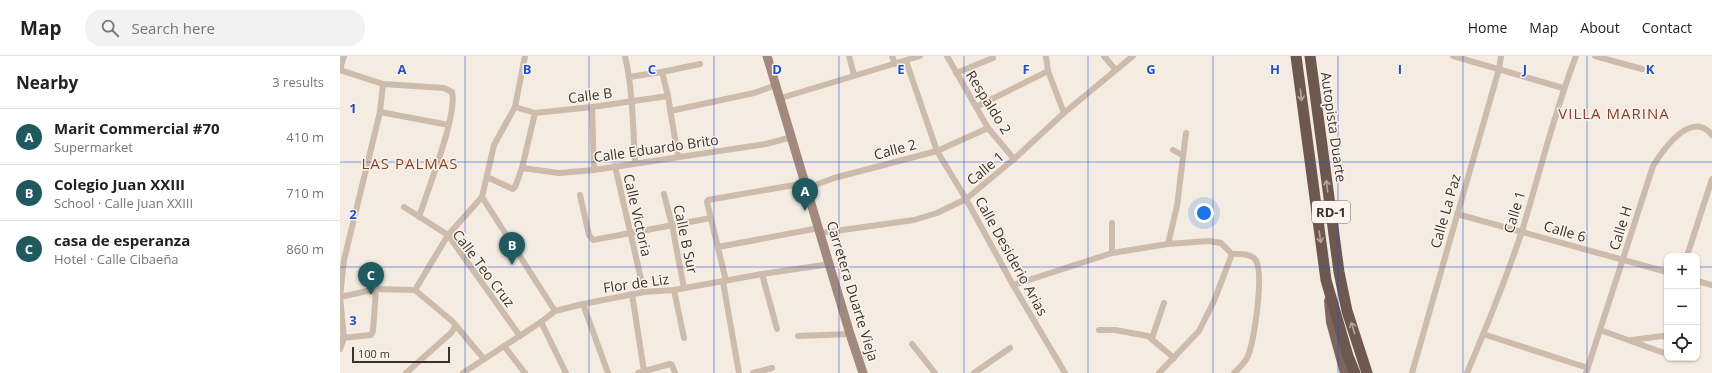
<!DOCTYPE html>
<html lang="en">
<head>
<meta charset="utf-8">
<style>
  :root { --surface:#fff; --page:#f2f2f2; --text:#222; --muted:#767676; --line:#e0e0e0; --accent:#1f5a5e }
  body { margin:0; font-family:"Open Sans",sans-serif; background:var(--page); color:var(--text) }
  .controls { position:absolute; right:12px; bottom:12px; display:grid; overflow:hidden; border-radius:8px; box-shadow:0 1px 3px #0004 }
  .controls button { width:36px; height:36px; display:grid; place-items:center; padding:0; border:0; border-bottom:1px solid var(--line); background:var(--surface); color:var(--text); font:20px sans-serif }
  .scale { position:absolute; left:12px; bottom:10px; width:98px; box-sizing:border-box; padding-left:4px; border:2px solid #3b302b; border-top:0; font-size:11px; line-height:14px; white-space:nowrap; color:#3b302b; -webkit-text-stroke:3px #fbf5ee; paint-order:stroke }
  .you { position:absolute; left:864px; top:157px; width:14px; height:14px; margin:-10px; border:3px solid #fff; border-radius:50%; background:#1a73e8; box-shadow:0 0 0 6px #1a73e833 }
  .badge { display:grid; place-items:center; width:26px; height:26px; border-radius:50%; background:var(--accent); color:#fff; font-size:13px; font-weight:700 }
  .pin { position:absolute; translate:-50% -33px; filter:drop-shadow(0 1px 2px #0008) }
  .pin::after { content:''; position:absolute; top:21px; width:14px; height:12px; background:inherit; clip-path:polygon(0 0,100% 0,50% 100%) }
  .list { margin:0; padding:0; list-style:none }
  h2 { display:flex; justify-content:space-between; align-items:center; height:52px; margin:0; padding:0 16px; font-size:17px }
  h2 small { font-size:13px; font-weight:400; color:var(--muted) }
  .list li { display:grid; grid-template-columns:26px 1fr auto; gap:12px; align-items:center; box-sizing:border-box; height:56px; padding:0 16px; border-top:1px solid var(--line) }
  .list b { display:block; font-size:15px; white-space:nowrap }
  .list p { margin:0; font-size:13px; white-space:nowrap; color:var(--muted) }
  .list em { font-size:13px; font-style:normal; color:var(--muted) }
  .icon { flex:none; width:22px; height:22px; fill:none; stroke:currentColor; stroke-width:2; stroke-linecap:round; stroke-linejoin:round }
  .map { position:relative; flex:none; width:1372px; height:317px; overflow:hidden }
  header { display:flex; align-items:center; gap:24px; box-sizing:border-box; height:56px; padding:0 20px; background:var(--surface); border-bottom:1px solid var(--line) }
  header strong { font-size:19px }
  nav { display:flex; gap:22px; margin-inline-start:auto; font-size:14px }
  .search { width:280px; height:36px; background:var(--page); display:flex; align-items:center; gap:10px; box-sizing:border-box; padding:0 14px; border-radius:16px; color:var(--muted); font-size:15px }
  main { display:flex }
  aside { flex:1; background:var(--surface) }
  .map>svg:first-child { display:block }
</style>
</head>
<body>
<header>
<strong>Map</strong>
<div class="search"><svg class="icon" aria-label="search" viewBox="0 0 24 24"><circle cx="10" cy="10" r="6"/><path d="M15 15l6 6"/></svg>Search here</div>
<nav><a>Home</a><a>Map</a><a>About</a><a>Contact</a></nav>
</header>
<main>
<aside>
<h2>Nearby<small>3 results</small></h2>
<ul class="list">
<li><span class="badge">A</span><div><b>Marit Commercial #70</b><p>Supermarket</p></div><em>410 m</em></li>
<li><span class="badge">B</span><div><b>Colegio Juan XXIII</b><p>School · Calle Juan XXIII</p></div><em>710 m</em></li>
<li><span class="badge">C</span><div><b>casa de esperanza</b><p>Hotel · Calle Cibaeña</p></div><em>860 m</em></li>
</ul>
</aside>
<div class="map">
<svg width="1372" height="317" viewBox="0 0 1372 317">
  <rect width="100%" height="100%" fill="#f4ebe1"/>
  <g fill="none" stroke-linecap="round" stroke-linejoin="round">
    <g stroke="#cdbbac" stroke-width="6">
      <path d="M285,0C293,35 293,71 295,107"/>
      <path d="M509,0L514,19"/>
      <path d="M552,0L555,8"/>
      <path d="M607,0L648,72L674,103"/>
      <path d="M706,0L708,15L724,57"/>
      <path d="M764,0L775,13"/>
      <path d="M1113,0L1223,32"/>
      <path d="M1255,0L1302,13"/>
      <path d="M566,5L597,95L626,143L673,229L725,317"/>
      <path d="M0,13L4,0"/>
      <path d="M0,14L43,28L104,32L112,36C118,58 87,136 79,161"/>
      <path d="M322,16L328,40L338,101"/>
      <path d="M616,17L653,2"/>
      <path d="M289,21L322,16L360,8"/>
      <path d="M441,42L580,0"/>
      <path d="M175,51L195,57L252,51L328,40"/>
      <path d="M252,51L254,114"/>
      <path d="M636,51L708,15"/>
      <path d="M330,55L414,37L436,29"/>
      <path d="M40,56L109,69"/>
      <path d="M833,94L842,99"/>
      <path d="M275,110L304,236"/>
      <path d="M182,112L219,117L254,114L426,88L452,81"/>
      <path d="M147,121L173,133L175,131L182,112L195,57"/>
      <path d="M467,132L494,122L597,95L648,72"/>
      <path d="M324,138L332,169L344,232"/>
      <path d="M240,139L249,179L253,184L371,162"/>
      <path d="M142,141L215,255"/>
      <path d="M64,151L108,179L180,280"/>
      <path d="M1117,158L1327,216"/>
      <path d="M481,177L574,164L597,157L626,143L674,103L724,57L793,0"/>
      <path d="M828,188L837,150L846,77"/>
      <path d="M378,191L479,172"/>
      <path d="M772,197V167"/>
      <path d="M892,198C900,198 909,197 915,203C925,216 914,284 908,300C905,307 899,312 894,317"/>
      <path d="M1347,200L1372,123"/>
      <path d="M422,218L437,273"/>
      <path d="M386,225L367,146L368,144L466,127"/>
      <path d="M1357,225L1372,229"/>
      <path d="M383,226L399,317"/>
      <path d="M673,229L772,197L828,188L869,185L881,187L892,198"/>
      <path d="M75,234L108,179L142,141L154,89L175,51L185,0"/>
      <path d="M75,234L112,265L144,303"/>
      <path d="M334,234L344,282"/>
      <path d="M292,238L304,315"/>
      <path d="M0,241L36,233L75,234"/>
      <path d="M243,248L268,317"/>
      <path d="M201,266L226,317"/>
      <path d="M759,274H775L808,280L834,302"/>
      <path d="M1260,274L1327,298"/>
      <path d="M1143,278L1248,312"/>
      <path d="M458,280L510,278"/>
      <path d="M2,282L31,279L33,275L36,233"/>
      <path d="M812,282L824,247"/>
      <path d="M1292,284L1322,280L1327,281"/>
      <path d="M572,288L595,317"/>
      <path d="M164,290L185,317"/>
      <path d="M0,293L4,282L0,241L4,204L40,56L43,28"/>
      <path d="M66,317L112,276L115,270"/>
      <path d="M123,317L201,266L215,255L243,248L304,236L334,234L422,218L490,208"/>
      <path d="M298,317L330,308L332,309L335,317"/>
      <path d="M413,317L432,312"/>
      <path d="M634,317L670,292"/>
      <path d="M819,317L859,275L874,245L892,198"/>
      <path d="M1072,317L1159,13L1161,0"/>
      <path d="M1127,317C1147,270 1166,223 1182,175C1200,116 1214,57 1236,0"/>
      <path d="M1246,317L1313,110C1323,94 1351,53 1372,79"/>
    </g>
    <path stroke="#a18a7d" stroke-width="9" d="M427,0L510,278L523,317"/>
    <path stroke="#7d675c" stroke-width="10" d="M989,245L991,266L1005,317"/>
    <g stroke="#6c584f" stroke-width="11">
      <path d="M956,0L986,224L1008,300L1015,317"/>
      <path d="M970,0L999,216L1007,255L1027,317"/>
    </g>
  </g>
  <defs><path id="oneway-shaft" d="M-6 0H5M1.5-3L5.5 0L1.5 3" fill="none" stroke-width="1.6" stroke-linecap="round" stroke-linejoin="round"/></defs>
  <g stroke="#b4a69e">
    <use href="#oneway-shaft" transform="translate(961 39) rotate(83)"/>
    <use href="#oneway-shaft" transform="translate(987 130) rotate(-97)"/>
    <use href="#oneway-shaft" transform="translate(980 181) rotate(82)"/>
    <use href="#oneway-shaft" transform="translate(1013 272) rotate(-107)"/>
  </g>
  <path fill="none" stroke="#1d4ed8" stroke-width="1" stroke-opacity="0.55" d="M125,0V317M249,0V317M374,0V317M499,0V317M624,0V317M748,0V317M873,0V317M998,0V317M1123,0V317M1247,0V317M0,106H1372M0,211H1327M1357,211H1372"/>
  <g text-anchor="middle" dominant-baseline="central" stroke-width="3" stroke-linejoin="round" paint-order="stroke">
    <rect fill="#fbf5ee" stroke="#756b66" stroke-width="1" x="972" y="145" width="38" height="22" rx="3"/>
    <g font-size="13" font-weight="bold" fill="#3b302b">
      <text x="991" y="156">RD-1</text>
    </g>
    <g font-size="14" fill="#3b302b" stroke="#fbf5ee">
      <text transform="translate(250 39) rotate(-7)">Calle B</text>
      <text transform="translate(649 46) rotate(58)">Respaldo 2</text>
      <text transform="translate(994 71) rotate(82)">Autopista Duarte</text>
      <text transform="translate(316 92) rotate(-8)">Calle Eduardo Brito</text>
      <text transform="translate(555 93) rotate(-15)">Calle 2</text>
      <text transform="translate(645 112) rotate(-40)">Calle 1</text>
      <text transform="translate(1105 155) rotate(-74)">Calle La Paz</text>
      <text transform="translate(1174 156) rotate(-73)">Calle 1</text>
      <text transform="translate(298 159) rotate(77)">Calle Victoria</text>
      <text transform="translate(1280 172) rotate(-73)">Calle H</text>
      <text transform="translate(1225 175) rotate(16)">Calle 6</text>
      <text transform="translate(346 183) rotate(78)">Calle B Sur</text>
      <text transform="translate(672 200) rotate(61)">Calle Desiderio Arias</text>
      <text transform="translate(144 212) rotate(53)">Calle Teo Cruz</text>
      <text transform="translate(296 227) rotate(-8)">Flor de Liz</text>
      <text transform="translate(513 235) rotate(73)">Carretera Duarte Vieja</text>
    </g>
    <g font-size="15" letter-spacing="1" fill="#8c3b22" stroke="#fbf5ee">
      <text x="1274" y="57">VILLA MARINA</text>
      <text x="70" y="107">LAS PALMAS</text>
    </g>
  </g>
  <g font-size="13" text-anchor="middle" font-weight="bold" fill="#1d4ed8" stroke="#fbf5ee" stroke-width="3" stroke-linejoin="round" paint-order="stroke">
    <text x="62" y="18">A</text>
    <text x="187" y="18">B</text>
    <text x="312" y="18">C</text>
    <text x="437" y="18">D</text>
    <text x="561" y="18">E</text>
    <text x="686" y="18">F</text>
    <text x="811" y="18">G</text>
    <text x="935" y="18">H</text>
    <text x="1060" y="18">I</text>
    <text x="1185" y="18">J</text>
    <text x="1310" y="18">K</text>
    <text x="13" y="57">1</text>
    <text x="13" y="163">2</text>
    <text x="13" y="269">3</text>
  </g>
</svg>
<div class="controls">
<button>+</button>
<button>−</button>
<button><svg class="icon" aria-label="locate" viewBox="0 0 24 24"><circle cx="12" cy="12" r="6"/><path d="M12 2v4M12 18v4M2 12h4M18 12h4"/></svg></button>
</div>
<div class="scale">100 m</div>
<div class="you"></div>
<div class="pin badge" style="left:465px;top:155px">A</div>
<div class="pin badge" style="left:172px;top:209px">B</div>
<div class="pin badge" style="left:31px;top:239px">C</div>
</div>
</main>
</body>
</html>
